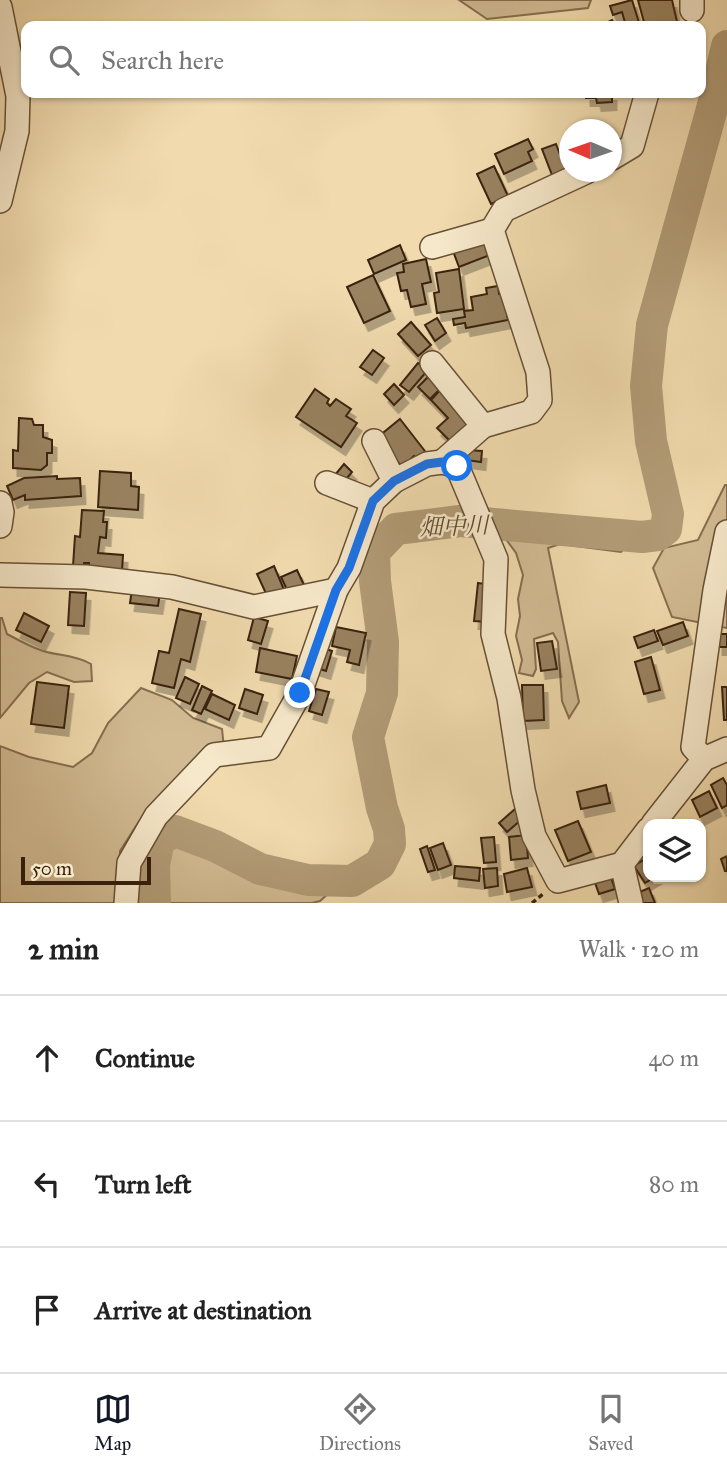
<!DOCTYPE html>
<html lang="en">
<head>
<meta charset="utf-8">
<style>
  :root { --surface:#fff; --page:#f6f6f6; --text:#222; --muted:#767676; --line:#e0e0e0; --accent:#111827 }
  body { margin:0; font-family:"IM FELL Great Primer","Noto Serif JP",serif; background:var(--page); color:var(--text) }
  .controls { position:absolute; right:21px; bottom:21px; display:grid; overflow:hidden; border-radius:14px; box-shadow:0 2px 5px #0004 }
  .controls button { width:63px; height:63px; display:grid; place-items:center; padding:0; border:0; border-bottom:2px solid var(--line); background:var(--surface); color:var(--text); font:35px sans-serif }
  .compass { position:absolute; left:559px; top:119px; width:63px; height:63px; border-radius:50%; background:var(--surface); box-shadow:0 2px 5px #0004; rotate:272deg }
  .scale { position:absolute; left:21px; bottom:18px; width:130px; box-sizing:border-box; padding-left:7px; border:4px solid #39210d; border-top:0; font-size:19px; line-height:24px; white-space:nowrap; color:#39210d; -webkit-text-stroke:5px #f6e8ca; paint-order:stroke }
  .stop { position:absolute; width:21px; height:21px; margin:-16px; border:5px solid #1a73e8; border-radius:50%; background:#fff }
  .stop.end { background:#1a73e8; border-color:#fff; box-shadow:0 2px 7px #0008 }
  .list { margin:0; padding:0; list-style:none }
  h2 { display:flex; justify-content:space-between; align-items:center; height:91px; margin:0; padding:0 28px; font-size:30px }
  h2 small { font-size:23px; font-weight:400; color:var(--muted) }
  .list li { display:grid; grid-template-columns:46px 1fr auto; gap:21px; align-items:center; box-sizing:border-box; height:126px; padding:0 28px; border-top:2px solid var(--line) }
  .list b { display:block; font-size:26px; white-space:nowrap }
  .list em { font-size:23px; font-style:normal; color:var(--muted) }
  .icon { flex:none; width:38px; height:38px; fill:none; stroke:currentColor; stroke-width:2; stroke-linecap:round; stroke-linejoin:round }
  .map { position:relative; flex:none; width:727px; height:903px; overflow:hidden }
  .search { position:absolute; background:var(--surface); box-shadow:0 2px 5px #0004; left:21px; right:21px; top:21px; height:77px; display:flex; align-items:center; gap:18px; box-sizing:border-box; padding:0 24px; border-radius:14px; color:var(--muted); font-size:26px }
  .sheet { height:469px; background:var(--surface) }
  nav { display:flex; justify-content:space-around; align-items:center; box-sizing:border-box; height:98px; border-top:2px solid var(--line); background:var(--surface); font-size:19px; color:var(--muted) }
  nav a { display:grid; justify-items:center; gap:4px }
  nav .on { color:var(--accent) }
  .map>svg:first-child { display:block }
</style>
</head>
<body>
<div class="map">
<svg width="727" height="903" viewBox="0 0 727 903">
  <defs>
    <filter id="shadow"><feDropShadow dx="4.5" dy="8" stdDeviation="0" flood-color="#0004"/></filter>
  </defs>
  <rect width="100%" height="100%" fill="#f1dbae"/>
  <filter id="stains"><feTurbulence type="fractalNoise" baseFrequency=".00286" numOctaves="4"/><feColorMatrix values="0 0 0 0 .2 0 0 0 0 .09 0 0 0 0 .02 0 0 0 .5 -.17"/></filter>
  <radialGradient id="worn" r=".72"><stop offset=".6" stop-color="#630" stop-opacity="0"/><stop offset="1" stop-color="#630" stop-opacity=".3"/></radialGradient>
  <g fill="#d2bb93" stroke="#866e50" stroke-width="2">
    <path d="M459,0H591L588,8L487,19Z"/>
    <path d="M725,485H727V628L672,617L653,568L664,548L698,540Z"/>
    <path d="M500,531L634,540L621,552L560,544L548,548L579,702L569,718L562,701L558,642L553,633L534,639L536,669L533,676L519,673L522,660L516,636L520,616L518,599L523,575L516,553Z"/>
    <path d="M0,618H2L7,634C18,640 31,647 43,651C60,656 75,655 91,664L92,681L74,682L47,672L29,683L0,718Z"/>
    <path d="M141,688L172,700L193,718L222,729L224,748L140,820L120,851L118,903H0V746L29,757L73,767L92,753L108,723Z"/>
    <path d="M177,838L296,886L324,889L329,893L320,901L312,903H160L159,865L163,844Z"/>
  </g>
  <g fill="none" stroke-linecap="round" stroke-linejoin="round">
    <path stroke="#b29c77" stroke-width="32" d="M155,903L154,865L159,840L175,831L215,846L260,869L308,880L352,881L380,864L390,844L389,829L382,808L368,737L382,693L383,642L375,581L374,552L396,529L460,521L642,537L658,535L666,529L668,514L651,441L646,386L652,325L715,98L727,46"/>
  </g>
  <g fill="#998261" stroke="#39210d" stroke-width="2" filter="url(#shadow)">
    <path d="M632,0L640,26H626L622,12L613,15L610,6Z"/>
    <path d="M638,0H672L678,26H645Z"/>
    <path d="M612,20L615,26H600Z"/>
    <path d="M586,93H612V102L597,103L596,98H586Z"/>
    <path d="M528,139L533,149L528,152L532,161L504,174L495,154Z"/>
    <path d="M556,144L566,170L552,175L542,149Z"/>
    <path d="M494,166L508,196L491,204L477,174Z"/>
    <path d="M485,240L490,255L459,267L453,251Z"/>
    <path d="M400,245L406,260L374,274L368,260Z"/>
    <path d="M426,259L431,282L422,284L426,304L411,307L407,290L401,291L397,273L404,272L403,264Z"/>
    <path d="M459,269L464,309L437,313L434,293L439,292L436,273Z"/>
    <path d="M373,275L390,311L364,323L347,287Z"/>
    <path d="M498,286L499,294L503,293L508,320L466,328L465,323L454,325L453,319L465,317L464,311L473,310L471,297L487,294L486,288Z"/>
    <path d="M437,318L446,333L435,341L425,325Z"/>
    <path d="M411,322L431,345L418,356L398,334Z"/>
    <path d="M373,350L384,358L372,375L360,367Z"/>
    <path d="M418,363L427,371L409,392L400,385Z"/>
    <path d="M429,376L441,388L430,399L418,387Z"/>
    <path d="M394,384L404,395L394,405L384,394Z"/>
    <path d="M315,389L329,399L327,403L330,406L336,399L351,409L346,416L357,423L341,447L296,417Z"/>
    <path d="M441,389L472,421L451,442L437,428L448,418L431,400Z"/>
    <path d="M19,418L32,419L34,425H43V437L52,440V453H47V465L41,470L13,468V450L18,451Z"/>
    <path d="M400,419L428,455L419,462L414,456L402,467L378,437Z"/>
    <path d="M467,450L482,451L481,462L466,460Z"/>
    <path d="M344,464L352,472L343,483L334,476Z"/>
    <path d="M100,471L131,473V486L139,487L138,510L98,507Z"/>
    <path d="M57,476V479L80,478L81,496L25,500V495L13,500L7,486L24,478Z"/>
    <path d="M82,510L104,511L103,522H107L106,538L100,537L98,553L123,555L122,571L89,569V563H84V567L73,566L75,536L80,537Z"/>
    <path d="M274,566L285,592L269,600L257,574Z"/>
    <path d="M297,570L304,585L288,592L281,577Z"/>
    <path d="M478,583L493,585L489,622L474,621Z"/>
    <path d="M132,589L160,593L158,606L130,603Z"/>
    <path d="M70,592L86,593L84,626L68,625Z"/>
    <path d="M179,609L201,614L190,662L181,659L174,688L152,683L159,651L169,653Z"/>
    <path d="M24,613L49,626L41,642L16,630Z"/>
    <path d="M254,617L268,621L261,644L248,640Z"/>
    <path d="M683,622L688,636L663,645L657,631Z"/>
    <path d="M336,627L366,633L359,665L347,662L350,650L332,646Z"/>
    <path d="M654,630L658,641L638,648L634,637Z"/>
    <rect x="718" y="634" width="9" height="13"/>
    <path d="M552,641L557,669L541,671L537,643Z"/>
    <path d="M320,647L332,651L326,671L314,667Z"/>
    <path d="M260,648L297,656L292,679L256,672Z"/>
    <path d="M651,657L660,690L644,694L635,662Z"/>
    <path d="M185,677L199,684L190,704L176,698Z"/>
    <path d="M37,682L69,686L64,728L31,724Z"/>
    <path d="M522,685H543L544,720L523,721Z"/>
    <path d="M202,686L212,691L201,714L192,710Z"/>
    <path d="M722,687H727V720H724Z"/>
    <path d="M245,689L263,695L257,714L239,708Z"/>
    <path d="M316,689L329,692L322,715L309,711Z"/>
    <path d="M212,694L235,705L229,720L205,709Z"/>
    <path d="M723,778L727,785V805L722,808L711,785Z"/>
    <path d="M606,785L610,803L581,809L577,792Z"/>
    <path d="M709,791L717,808L700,817L692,800Z"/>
    <path d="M515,809L522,819L507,832L499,823Z"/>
    <path d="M578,821L591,852L568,861L555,830Z"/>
    <path d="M526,835L528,858L511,860L509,837Z"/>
    <path d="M494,837L496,862L484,863L481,838Z"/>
    <path d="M443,843L451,865L438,870L430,848Z"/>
    <path d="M427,846L435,870L428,872L420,849Z"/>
    <path d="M727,856V871H725L721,859Z"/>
    <path d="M648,857V877H655L645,883L634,866Z"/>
    <path d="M455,866L480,868L479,881L454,878Z"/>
    <path d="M497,868L498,886L485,888L483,869Z"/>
    <path d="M527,868L532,887L507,892L504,874Z"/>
    <path d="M610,875L615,889L599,894L594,880Z"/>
    <path d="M649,888L655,903H641L637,893Z"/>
  </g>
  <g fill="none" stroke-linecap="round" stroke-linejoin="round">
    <defs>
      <g id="minor">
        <path d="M692,0V10"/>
        <path d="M0,7L18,96L17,131L0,201"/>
        <path d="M612,158L632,146L647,93"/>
        <path d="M432,247L492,230"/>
        <path d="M432,363L483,426"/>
        <path d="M374,441L394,481"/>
        <path d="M442,462L483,426L531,412L540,400L538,372L492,230L504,210L586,172"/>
        <path d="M327,483L373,501"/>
        <path d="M0,503L2,512L0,526"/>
        <path d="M0,575L86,577L172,587L254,607L336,590"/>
        <path d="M704,759L693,747L715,590L727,532"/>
        <path d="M653,824L704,759L727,749"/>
        <path d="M622,864L631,903"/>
        <path d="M126,903L129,863L156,816L214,755L269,748L300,693L336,590L349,568L373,501L394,481L427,464L442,462L457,466L496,559L493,634L509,698L523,790L534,836L558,881L622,864L648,830"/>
      </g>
    </defs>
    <use href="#minor" stroke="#675035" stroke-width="26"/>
    <path stroke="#39210d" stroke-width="3.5" stroke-dasharray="5 3.5" stroke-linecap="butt" d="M532,903L543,894"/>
    <use href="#minor" stroke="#f6e8ca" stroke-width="23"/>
  </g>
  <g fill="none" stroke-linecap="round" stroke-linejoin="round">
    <path stroke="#1a73e8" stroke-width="9" d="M300,693L336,590L349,568L373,501L394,481L427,464L442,462L457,466"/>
  </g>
  <g text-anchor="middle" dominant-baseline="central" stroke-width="5" stroke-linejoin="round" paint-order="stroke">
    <g font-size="23" font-style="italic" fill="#634c32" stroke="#f6e8ca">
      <text transform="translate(454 526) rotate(-2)">畑中川</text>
    </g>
  </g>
  <rect width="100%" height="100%" filter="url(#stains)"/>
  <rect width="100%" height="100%" fill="url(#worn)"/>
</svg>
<div class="controls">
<button><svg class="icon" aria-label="layers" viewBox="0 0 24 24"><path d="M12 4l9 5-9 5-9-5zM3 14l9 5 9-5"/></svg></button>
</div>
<svg class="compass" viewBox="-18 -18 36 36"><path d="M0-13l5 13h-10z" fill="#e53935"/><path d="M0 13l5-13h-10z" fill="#767676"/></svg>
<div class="scale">50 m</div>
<div class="stop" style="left:457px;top:466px"></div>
<div class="stop end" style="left:300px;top:693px"></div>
<div class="search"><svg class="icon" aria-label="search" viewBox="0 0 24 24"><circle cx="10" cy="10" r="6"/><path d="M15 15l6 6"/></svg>Search here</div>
</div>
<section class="sheet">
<h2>2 min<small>Walk · 120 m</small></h2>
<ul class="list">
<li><svg class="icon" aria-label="ahead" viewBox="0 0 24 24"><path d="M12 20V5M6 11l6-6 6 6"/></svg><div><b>Continue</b></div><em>40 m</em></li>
<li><svg class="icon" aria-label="left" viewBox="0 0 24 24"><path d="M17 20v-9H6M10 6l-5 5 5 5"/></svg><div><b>Turn left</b></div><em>80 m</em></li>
<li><svg class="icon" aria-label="arrive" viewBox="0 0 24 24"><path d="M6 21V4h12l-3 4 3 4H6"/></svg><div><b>Arrive at destination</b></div></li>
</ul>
</section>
<nav>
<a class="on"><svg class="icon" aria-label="map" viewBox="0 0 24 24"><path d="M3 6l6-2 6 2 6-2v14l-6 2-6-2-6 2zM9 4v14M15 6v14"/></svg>Map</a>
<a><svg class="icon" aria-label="directions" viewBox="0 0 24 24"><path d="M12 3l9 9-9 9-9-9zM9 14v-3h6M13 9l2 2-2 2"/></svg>Directions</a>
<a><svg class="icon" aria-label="saved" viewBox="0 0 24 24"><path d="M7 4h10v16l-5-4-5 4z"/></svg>Saved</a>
</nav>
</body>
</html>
